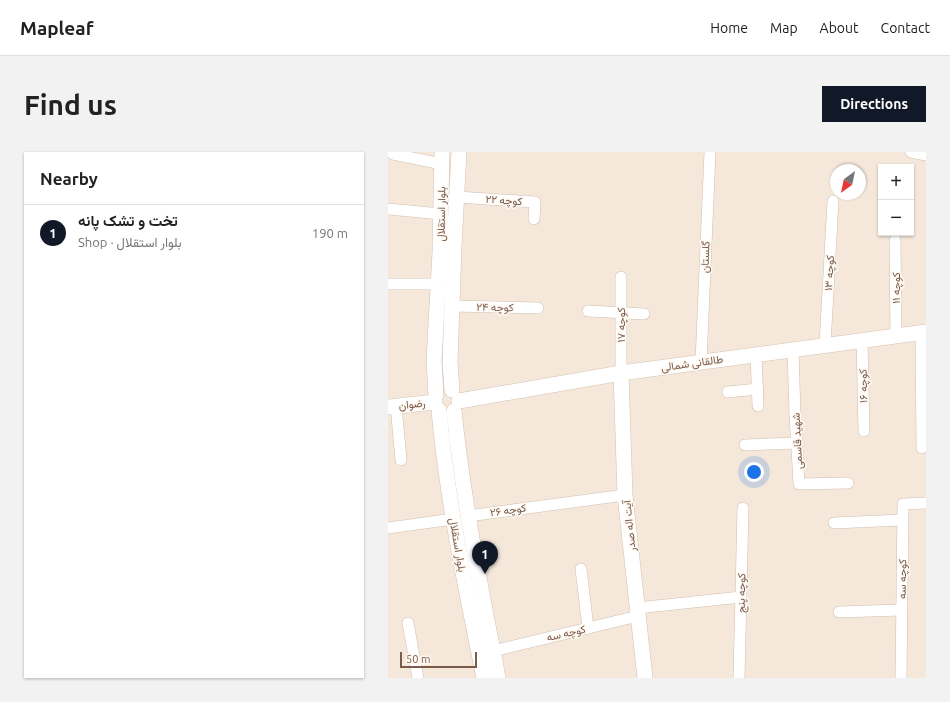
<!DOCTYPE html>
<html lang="en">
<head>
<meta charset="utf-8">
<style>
  :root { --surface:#fff; --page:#f2f2f2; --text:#222; --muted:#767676; --line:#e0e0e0; --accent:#111827 }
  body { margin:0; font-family:Ubuntu,Vazirmatn,sans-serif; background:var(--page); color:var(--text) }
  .controls { position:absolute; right:12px; top:12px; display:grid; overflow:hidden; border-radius:0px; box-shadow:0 1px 3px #0004 }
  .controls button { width:36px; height:36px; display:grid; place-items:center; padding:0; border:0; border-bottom:1px solid var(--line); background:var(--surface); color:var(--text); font:20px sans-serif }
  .compass { position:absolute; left:442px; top:12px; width:36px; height:36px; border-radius:50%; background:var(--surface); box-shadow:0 1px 3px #0004; rotate:213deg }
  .scale { position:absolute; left:12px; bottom:10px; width:77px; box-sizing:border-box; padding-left:4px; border:2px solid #7a5c4d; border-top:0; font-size:11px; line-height:14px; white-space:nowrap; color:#7a5c4d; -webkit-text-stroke:3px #fffaf3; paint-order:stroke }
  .you { position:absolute; left:366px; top:320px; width:14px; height:14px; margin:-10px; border:3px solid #fff; border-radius:50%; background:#1a73e8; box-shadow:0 0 0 6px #1a73e833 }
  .badge { display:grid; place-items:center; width:26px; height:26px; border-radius:50%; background:var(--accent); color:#fff; font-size:13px; font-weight:700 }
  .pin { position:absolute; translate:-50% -33px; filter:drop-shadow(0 1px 2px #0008) }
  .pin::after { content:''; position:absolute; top:21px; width:14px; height:12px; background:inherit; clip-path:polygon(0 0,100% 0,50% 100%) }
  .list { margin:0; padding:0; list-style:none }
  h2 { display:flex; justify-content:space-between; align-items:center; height:52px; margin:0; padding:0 16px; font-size:17px }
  h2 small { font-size:13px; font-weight:400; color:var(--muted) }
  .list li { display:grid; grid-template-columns:26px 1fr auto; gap:12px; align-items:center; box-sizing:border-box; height:56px; padding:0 16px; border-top:1px solid var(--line) }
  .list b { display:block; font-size:15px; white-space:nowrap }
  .list p { margin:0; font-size:13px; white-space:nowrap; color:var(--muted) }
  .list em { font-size:13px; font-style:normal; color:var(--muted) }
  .map { position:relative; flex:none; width:538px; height:526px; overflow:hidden; border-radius:0px }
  header { display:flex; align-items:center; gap:24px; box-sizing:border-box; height:56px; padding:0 20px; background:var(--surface); border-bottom:1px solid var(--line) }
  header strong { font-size:19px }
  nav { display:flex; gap:22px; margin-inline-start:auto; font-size:14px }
  .intro { display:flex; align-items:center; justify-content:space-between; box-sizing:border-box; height:96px; padding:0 24px }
  h1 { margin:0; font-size:28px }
  .button { padding:10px 18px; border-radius:0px; background:var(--accent); color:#fff; font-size:14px; font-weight:700 }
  main { display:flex; gap:24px; padding:0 24px }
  aside { flex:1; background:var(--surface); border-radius:0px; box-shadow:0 1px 3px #0004 }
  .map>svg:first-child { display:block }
</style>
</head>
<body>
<header>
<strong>Mapleaf</strong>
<nav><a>Home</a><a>Map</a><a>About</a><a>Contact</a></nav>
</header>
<div class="intro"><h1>Find us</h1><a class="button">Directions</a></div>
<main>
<aside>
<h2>Nearby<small></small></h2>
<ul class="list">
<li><span class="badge">1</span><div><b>تخت و تشک پانه</b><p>Shop · بلوار استقلال</p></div><em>190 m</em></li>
</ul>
</aside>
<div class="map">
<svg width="538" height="526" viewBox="0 0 538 526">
  <rect width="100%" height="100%" fill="#fdf6ec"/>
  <path fill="#f5e8da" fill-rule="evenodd" d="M0,0H538V526H0ZM493,15H523V81H493ZM448,18H472V42H448Z"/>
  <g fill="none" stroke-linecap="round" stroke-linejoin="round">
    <defs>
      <g id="street">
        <path d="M523,0L538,3"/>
        <path d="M5,2L54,12"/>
        <path d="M69,45L147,50L146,67"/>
        <path d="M0,57L53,62"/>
        <path d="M507,88L508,184"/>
        <path d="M0,132H50"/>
        <path d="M64,154L150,156"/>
        <path d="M200,159L256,162"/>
        <path d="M533,180L534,296"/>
        <path d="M474,188L476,279"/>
        <path d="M437,193L445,49"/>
        <path d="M405,198L407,263L411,332L460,331"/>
        <path d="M368,203L370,254"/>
        <path d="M313,210L322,0"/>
        <path d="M233,221V125"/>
        <path d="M340,240L370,237"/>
        <path d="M8,254L13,308"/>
        <path d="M357,293L409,291"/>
        <path d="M80,364L237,343"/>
        <path d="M446,371L514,368"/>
        <path d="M0,376L65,367"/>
        <path d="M193,417L200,476"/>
        <path d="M249,456L353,445"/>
        <path d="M451,460L513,458"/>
        <path d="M20,471L30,526"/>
        <path d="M105,499L250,464"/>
        <path d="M351,526L355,356"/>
        <path d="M513,526L515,352L538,351"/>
      </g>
      <g id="secondary">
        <path d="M233,221L237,343L257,526"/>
        <path d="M64,238L62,211L66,95L71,0"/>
        <path d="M48,243L46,209L52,100L54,0"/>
        <path d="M71,249L233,221L538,180"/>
        <path d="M0,255L47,250"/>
        <path d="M51,258C59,348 78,437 96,526"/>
        <path d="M66,259C72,318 82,378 93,436C98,466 105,496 110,526"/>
      </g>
    </defs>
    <use href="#street" stroke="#d1beb0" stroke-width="12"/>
    <use href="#secondary" stroke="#d6c0b0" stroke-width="16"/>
    <use href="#street" stroke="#fff" stroke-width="11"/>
    <use href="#secondary" stroke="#fff" stroke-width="15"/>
  </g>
  <g text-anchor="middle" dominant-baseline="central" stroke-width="3" stroke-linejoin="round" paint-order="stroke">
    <g font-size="11" fill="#7a5c4d" stroke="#fffaf3">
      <text transform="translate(116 48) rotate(4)">کوچه ۲۲</text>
      <text transform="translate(53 62) rotate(-89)">بلوار استقلال</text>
      <text transform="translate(317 105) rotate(-88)">گلستان</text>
      <text transform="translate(441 121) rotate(-87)">کوچه ۱۳</text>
      <text transform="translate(508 136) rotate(-90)">کوچه ۱۱</text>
      <text transform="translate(107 155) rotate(1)">کوچه ۲۴</text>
      <text transform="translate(233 173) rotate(-90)">کوچه ۱۷</text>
      <text transform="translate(304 211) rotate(-8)">طالقانی شمالی</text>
      <text transform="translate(475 234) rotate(-91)">کوچه ۱۶</text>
      <text transform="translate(24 252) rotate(-6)">رضوان</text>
      <text transform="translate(409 289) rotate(-93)">شهید قاسمی</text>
      <text transform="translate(120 358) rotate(-8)">کوچه ۲۶</text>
      <text transform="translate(241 374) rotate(-96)">آیت اله صدر</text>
      <text transform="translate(70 393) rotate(80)">بلوار استقلال</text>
      <text transform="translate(514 427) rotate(-89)">کوچه سه</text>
      <text transform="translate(353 441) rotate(-89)">کوچه پنج</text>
      <text transform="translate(178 481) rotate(-13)">کوچه سه</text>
    </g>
  </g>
</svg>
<div class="controls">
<button>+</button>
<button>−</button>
</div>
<svg class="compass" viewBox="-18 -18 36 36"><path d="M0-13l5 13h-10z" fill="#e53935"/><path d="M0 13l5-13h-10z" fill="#767676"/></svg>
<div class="scale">50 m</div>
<div class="you"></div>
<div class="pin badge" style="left:97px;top:422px">1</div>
</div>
</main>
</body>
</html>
